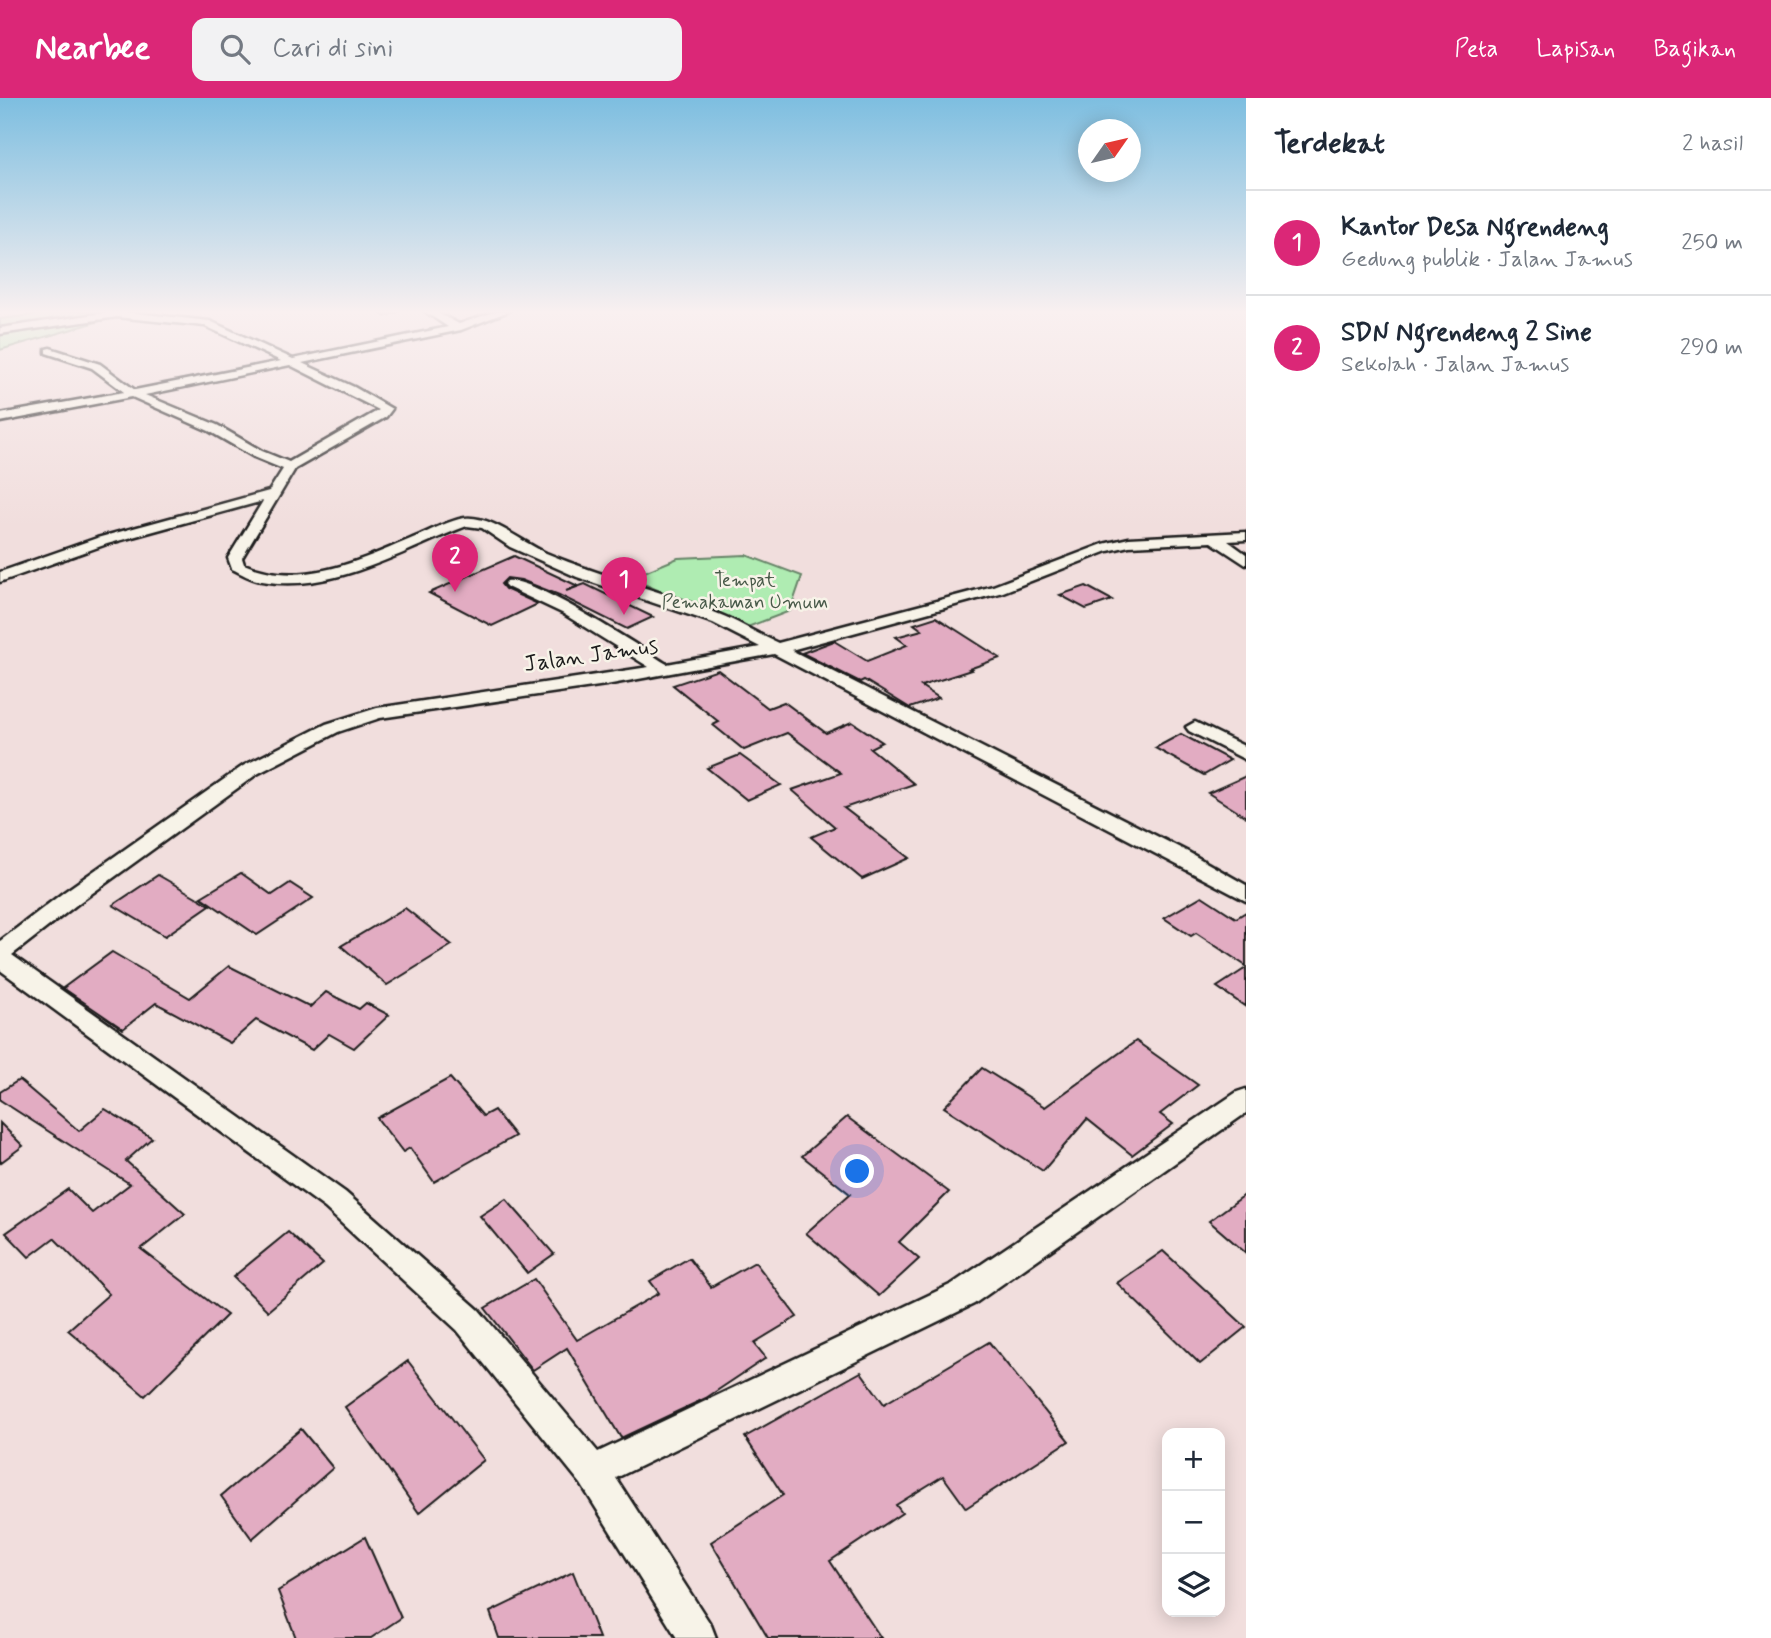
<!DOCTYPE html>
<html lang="id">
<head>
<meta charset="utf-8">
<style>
  :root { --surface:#fff; --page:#f2f2f3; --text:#1f2937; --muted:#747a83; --line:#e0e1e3; --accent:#db2777 }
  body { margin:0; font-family:Mynerve,sans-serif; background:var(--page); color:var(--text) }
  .controls { position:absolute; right:21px; bottom:21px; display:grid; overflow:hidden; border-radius:14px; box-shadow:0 4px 18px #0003 }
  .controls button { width:63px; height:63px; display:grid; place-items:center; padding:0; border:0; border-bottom:2px solid var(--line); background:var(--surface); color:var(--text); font:35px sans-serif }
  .compass { position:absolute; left:1078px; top:21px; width:63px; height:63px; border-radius:50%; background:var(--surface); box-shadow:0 4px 18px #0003; rotate:56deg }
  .you { position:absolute; left:858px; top:1074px; width:24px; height:24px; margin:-18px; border:5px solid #fff; border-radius:50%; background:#1a73e8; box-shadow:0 0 0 10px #1a73e833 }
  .badge { display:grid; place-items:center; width:46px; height:46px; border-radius:50%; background:var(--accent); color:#fff; font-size:23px; font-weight:700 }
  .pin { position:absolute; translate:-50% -58px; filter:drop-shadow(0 2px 4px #0008) }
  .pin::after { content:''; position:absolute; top:37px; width:24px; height:21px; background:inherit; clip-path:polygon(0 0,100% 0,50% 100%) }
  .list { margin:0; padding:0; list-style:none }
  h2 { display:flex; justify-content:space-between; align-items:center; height:91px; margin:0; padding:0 28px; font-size:30px }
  h2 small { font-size:23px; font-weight:400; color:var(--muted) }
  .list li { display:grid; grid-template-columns:46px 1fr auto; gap:21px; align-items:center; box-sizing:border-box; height:105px; padding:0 28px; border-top:2px solid var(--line) }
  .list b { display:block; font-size:26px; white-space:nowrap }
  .list p { margin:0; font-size:23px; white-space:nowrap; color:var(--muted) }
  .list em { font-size:23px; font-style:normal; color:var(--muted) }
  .icon { flex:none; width:38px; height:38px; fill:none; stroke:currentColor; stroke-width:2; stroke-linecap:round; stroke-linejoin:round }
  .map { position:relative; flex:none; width:1246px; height:1540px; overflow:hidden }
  header { display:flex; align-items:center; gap:42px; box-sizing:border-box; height:98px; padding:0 35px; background:var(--accent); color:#fff }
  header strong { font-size:33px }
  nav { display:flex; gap:38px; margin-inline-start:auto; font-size:24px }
  .search { width:490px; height:63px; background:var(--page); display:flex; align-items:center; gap:18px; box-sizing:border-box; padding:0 24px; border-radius:14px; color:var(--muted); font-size:26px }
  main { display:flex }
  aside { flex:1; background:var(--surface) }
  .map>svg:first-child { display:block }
</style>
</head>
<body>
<header>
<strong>Nearbee</strong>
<div class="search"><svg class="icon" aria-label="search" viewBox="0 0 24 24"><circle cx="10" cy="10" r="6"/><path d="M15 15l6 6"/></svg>Cari di sini</div>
<nav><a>Peta</a><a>Lapisan</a><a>Bagikan</a></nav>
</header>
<main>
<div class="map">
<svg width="1246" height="1540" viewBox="0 0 1246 1540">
  <rect width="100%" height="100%" fill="#f1dedd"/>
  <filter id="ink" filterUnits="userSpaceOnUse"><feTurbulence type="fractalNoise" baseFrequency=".0143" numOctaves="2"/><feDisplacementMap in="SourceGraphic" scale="14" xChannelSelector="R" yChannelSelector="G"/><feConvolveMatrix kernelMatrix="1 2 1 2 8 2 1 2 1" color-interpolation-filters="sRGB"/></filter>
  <g filter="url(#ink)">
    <g fill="#afecb2" stroke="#668467" stroke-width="2">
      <path d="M65,213H135L0,252V221Z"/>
      <path d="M746,457L802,478L790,513L745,530L630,480L678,460Z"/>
    </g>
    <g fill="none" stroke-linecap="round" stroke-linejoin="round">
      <path stroke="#56878b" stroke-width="3.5" d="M20,213H27"/>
    </g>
    <g fill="#e2acc2" stroke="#1c1c1c" stroke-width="2">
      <path d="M514,458L578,488L566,493L585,486L653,519L627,531L559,497L521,482L507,480L501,486L505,491L538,506L492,528L429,495Z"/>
      <path d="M1086,488L1112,502L1086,511L1060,497Z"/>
      <path d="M936,519L1000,560L969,571L971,572L921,588L939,600L910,610L864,582L860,584L802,555L834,543L867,563L907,547L896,539L922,532L914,526Z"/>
      <path d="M718,572L768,610L784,604L826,635L852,624L882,644L870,650L914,686L844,710L909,760L862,781L811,739L835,729L792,692L841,675L787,635L744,652L713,627L719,624L673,587Z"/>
      <path d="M1181,636L1230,662L1204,677L1155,650Z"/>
      <path d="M740,657L781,687L747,702L707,670Z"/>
      <path d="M1246,678V719L1208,695Z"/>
      <path d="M241,775L272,797L290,785L313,800L257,837L201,799Z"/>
      <path d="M158,777L210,807L165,838L113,807Z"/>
      <path d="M1202,798L1236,820L1246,814V868L1196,835L1191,838L1164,820Z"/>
      <path d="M405,810L452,847L387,887L341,848Z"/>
      <path d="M112,854L190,900L229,868L310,909L326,894L359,911L366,905L389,917L354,950L329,936L312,952L256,922L230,945L156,905L123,931L63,890Z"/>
      <path d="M1246,870V909L1217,889Z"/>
      <path d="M1136,943L1198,987L1160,1016L1173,1026L1132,1057L1087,1021L1043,1073L944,1009L982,970L1045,1009Z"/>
      <path d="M450,980L483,1018L494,1012L515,1038L434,1084L410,1050L403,1054L377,1020Z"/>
      <path d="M19,982L79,1033L105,1011L152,1040L126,1063L185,1116L141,1151L227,1217L145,1298L68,1232L109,1196L54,1140L29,1159L6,1135L68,1091L92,1115L130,1086L0,1002V994Z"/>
      <path d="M847,1019L949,1094L899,1144L919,1161L879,1198L806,1135L850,1096L802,1058Z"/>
      <path d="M0,1025L23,1048L0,1065Z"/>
      <path d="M1246,1096V1155L1209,1123Z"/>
      <path d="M506,1101L554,1156L527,1175L480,1118Z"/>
      <path d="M288,1134L323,1166L268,1213L233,1179Z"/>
      <path d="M1163,1153L1246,1229L1200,1266L1117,1185Z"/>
      <path d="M689,1160L711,1189L755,1164L797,1219L754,1245L766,1260L706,1300L621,1340L567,1250L533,1272L485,1210L534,1181L577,1242L659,1195L650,1183Z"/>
      <path d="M989,1244L1069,1343L966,1410L943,1378L896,1407L902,1415L830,1463L881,1540H768L711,1444L783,1397L745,1339L861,1274L884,1306Z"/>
      <path d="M408,1263L484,1362L419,1415L345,1309Z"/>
      <path d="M301,1331L333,1370L252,1441L221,1398Z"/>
      <path d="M365,1439L401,1520L371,1540H296L278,1493Z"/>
      <path d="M573,1474L599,1540H499L490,1514Z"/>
    </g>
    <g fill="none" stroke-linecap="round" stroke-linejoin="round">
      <defs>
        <g id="street">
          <path d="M117,213L210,223L293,261L448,229L424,213H434L459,226L497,213H509L461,232L302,265L354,289L392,311L386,319L295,371L242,460L244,466C303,492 365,460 420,437C434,431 450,422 465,420C490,417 522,444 546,455C605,480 667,494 726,519C743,527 760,537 778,545L993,488L1103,446L1129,440L1246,434V442L1228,443L1246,456V467L1211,444L1129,448L1108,453L1003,494L791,552L1188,754L1246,787V803L774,556L606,587L380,620L338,634L257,676L80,804L12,857L345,1094L479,1212L598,1354L952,1186L1237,994L1246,991V1015L974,1206L616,1380L711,1527L716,1540H677L581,1386L457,1232L325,1110L0,872V843L64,794L243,668L326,626L377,610L649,569L562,515L507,489L504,486L507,483C531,477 641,550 667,566L760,549L713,525L577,479L510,449L482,430L467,428C403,452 333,496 262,483C251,482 241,475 232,471L228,460L263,403L107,446L0,484V474L97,440L269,393L283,371L254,359L209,333L132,299L0,324V316L124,294L92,270L46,255V251L50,250L100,266L135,292L281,263L205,228L117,219L0,236V230ZM290,267L379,312L289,364L262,353L217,327L145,297Z"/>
          <path d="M381,213H397L385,217Z"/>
          <path d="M1195,624L1246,649V662L1189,633L1186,629Z"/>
        </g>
      </defs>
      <use href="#street" stroke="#1c1c1c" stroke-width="5"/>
      <use href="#street" fill="#f7f3e8" fill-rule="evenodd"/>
    </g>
  </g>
  <linearGradient id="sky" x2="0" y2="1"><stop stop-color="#7dbee0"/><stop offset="0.5" stop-color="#f9f0f0"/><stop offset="1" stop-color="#f9f0f0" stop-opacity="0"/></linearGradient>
  <rect width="1246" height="428" fill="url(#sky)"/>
  <g text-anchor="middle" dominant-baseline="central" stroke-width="5" stroke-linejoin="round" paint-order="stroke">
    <g font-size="19" fill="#485a49" stroke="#f7f3e8">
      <text x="745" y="482">Tempat<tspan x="745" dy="22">Pemakaman Umum</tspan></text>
    </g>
    <g font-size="23" fill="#1c1c1c" stroke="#f7f3e8">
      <text transform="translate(591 558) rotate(-8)">Jalan Jamus</text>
    </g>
  </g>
</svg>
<div class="controls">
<button>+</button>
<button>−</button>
<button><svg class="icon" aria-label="layers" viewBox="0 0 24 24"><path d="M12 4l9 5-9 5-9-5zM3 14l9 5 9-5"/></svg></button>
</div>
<svg class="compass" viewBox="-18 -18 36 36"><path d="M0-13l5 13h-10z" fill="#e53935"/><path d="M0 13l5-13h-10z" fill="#747a83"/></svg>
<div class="you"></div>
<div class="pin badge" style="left:624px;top:517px">1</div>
<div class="pin badge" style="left:455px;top:494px">2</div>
</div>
<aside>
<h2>Terdekat<small>2 hasil</small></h2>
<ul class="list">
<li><span class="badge">1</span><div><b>Kantor Desa Ngrendeng</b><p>Gedung publik · Jalan Jamus</p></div><em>250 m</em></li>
<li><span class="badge">2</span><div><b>SDN Ngrendeng 2 Sine</b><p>Sekolah · Jalan Jamus</p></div><em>290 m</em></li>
</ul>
</aside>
</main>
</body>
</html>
